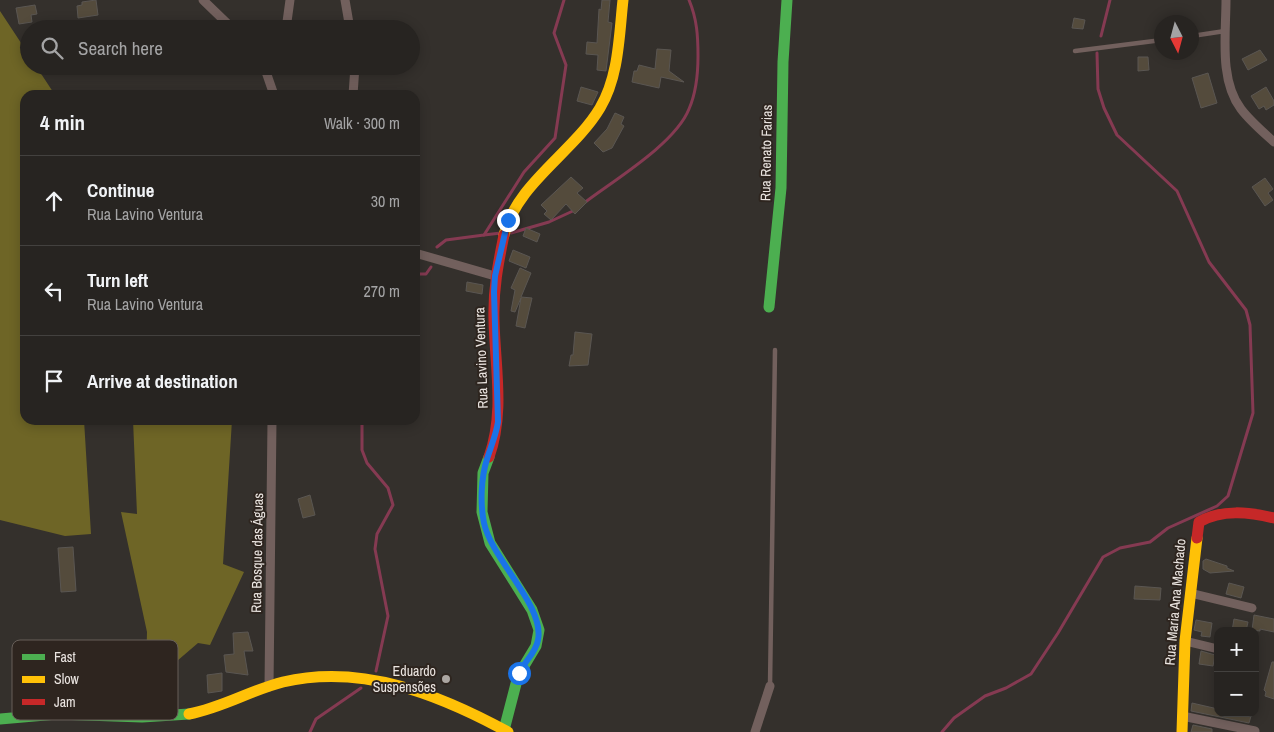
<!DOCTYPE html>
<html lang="en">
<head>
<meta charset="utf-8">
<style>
  :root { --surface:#272421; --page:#33302e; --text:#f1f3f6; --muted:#a4a4a5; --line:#43413f }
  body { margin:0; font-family:"Archivo Narrow",sans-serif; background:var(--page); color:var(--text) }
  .controls { position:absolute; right:15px; bottom:15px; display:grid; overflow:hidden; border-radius:10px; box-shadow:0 2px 12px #0003 }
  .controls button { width:45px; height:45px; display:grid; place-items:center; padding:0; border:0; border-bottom:1px solid var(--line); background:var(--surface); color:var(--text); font:25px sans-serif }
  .compass { position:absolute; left:1154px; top:15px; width:45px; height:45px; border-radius:50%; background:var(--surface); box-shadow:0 2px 12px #0003; rotate:174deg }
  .stop { position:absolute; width:15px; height:15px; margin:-11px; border:4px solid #1a73e8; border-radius:50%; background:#fff }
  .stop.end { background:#1a73e8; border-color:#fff; box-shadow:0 1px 5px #0008 }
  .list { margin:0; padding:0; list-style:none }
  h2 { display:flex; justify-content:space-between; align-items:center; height:65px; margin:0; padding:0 20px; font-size:21px }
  h2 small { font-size:16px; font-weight:400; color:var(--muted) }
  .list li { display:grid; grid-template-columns:32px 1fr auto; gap:15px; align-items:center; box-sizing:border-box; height:90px; padding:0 20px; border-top:1px solid var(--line) }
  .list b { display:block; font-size:19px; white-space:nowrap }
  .list p { margin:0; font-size:16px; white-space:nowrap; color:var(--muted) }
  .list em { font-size:16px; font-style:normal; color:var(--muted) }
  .icon { flex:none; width:28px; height:28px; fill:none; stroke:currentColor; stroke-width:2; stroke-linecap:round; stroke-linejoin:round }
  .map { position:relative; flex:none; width:1274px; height:732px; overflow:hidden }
  .search { position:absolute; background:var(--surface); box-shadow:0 2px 12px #0003; left:20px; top:20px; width:400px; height:55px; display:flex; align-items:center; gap:12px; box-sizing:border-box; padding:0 18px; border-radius:28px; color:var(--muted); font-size:19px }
  .panel { position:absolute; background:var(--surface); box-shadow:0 2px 12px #0003; left:20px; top:90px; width:400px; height:335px; border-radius:15px }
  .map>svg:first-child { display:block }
</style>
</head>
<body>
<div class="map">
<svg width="1274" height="732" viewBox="0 0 1274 732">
  <rect width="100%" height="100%" fill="#34302c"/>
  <g fill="#6e6526">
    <path d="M0,11L29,55V66H36L55,95H25V420H84L91,534L65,536L0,520Z"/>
    <path d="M133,420H232L223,564L244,572L210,645L198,643L170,667L146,670L147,632L121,512L137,514Z"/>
  </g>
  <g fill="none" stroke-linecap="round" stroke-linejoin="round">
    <g stroke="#853a52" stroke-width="3">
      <path d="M1101,36L1110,0"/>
      <path d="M584,203C614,180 675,144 689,109C696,93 698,74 698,56C698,36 697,19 689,0"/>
      <path d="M511,233L549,222L575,210"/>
      <path d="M484,235L501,233"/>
      <path d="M437,247L446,240L484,235L524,172L555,138L566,65L554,33L564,0"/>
      <path d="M415,274H426L431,267"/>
      <path d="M362,420V450L367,463L388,488L393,505L377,534L375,549L388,616L376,671"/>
      <path d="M310,732L316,719L361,688"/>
      <path d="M942,732L954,718L985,696L1006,688L1031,674L1058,633L1103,557L1120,548L1150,542L1168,528L1217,506L1228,496L1253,413L1250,325L1246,310L1209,262L1177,191L1117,135L1104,108L1098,89L1097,53"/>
    </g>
  </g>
  <g fill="#544b3c" stroke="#5a5652">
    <path d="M96,0L98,15L78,18L77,6L82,5V2Z"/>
    <path d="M602,0H610L608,22L612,23L606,71L597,70L598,55L586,54L587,42L597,43L599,9L601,10Z"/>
    <path d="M35,5L37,14L31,15L32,22L19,24L16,8Z"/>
    <path d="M1074,18L1085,20L1083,29L1072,28Z"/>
    <path d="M657,49L671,50L669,71L684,82L661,77L659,88L632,82L634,71H637L639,65L655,69Z"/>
    <path d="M1260,50L1267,60L1248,70L1242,59Z"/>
    <path d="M1138,57H1148L1149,70L1138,71Z"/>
    <path d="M1208,73L1217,103L1201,108L1192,78Z"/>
    <path d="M581,87L598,92L592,105L577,101Z"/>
    <path d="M1266,87L1274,101V105L1266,110L1264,106L1259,109L1251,96Z"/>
    <path d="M615,113L624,117L621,124L624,126L612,148L603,152L594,143L607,129Z"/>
    <path d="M571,177L583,188L577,193L587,202L575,214L566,204L551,220L544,214L547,211L541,205Z"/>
    <path d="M1265,178L1273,189L1268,193L1273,200L1265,206L1252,187Z"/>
    <path d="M526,228L540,234L537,242L523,236Z"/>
    <path d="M513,250L530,257L526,268L509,261Z"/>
    <path d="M520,268L531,273L521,297L532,298L525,328L516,326L521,298L515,312L511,311L515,290L511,288Z"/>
    <path d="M467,282L483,285L482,294L466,291Z"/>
    <path d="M575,332L592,334L588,365L569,366L571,355H573Z"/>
    <path d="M310,495L315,515L303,518L298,499Z"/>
    <path d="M73,547L76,591L61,592L58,548Z"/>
    <path d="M1206,559L1227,566V568L1234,571L1210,573L1203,569V561Z"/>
    <path d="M1229,583L1244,587L1241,598L1226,594Z"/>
    <path d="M1135,586L1161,588L1160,600L1134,599Z"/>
    <path d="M1254,615L1274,619V632L1260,629V631L1252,630Z"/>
    <path d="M1234,619L1248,622L1246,631H1232Z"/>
    <path d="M1196,620L1212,623L1210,637L1201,636L1202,632L1194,630Z"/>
    <path d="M248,632L253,651H244L248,675L226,672L224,655L234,654L233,633Z"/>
    <path d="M1201,651L1215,655L1213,666L1199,664Z"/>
    <path d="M1272,662H1274V699L1265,696L1266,692L1264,690Z"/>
    <path d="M222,673V691L208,693L207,675Z"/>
    <path d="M1192,703L1218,709V713L1251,716L1249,723L1191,711Z"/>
    <path d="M1193,725L1212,729V732H1191Z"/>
  </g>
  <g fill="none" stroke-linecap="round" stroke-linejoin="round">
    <g stroke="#72605d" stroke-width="4.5">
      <path d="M1192,36L1225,31"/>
      <path d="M1075,51L1162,40"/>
      <path d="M770,686L775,350"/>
    </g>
    <g stroke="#72605d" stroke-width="9">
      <path d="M203,0L233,29"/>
      <path d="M345,0L350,29"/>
      <path d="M1226,0C1226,34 1219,80 1241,109C1250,121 1263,132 1274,142"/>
      <path d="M286,29L290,0"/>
      <path d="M264,66L274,95"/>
      <path d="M353,95L355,66"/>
      <path d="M415,253L495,276"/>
      <path d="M1190,593L1252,608"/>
      <path d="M1185,641L1218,649"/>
      <path d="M269,687L272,420"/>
      <path d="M1182,716L1255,731"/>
      <path d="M755,732L770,686"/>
    </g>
    <g stroke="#4caf50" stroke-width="11">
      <path d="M769,307L781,188L783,62L787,0"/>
      <path d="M489,457L483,473L482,512L490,543L532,610L539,630L536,646L518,676L504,730"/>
      <path d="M0,719L57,714L142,717L189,714"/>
    </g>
    <g stroke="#ffc107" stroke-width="11">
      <path d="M504,235C517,183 573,153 600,108C619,76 619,36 623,0"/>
      <path d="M189,714C222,708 251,690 283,682C362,663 440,695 508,732"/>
      <path d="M1182,732L1185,641L1197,538"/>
    </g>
    <g stroke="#c62828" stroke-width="11">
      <path d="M489,457C505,412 495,367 494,320C493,290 498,264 504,235"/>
      <path d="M1197,538L1199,522C1222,509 1249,512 1274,518"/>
    </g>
  </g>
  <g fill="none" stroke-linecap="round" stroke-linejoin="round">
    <path stroke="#1a73e8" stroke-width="6" d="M508,220L495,276L494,292L498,422C496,435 491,446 487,459C481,478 480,503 484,523C492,560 545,606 538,640C536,653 524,662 519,673"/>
  </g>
  <circle fill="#aba6a2" stroke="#2e251f" stroke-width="2" cx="446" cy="679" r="5"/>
  <g text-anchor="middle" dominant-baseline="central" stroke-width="4" stroke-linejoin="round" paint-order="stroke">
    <g font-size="14" fill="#ebe5e1" stroke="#2e251f">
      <text transform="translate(766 153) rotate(-89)">Rua Renato Farias</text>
      <text transform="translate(481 358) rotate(-92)">Rua Lavino Ventura</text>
      <text transform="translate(257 553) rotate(-89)">Rua Bosque das Águas</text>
      <text transform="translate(1175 602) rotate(-85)">Rua Maria Ana Machado</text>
    </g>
    <g font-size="14" fill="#ebe5e1" stroke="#2e251f" text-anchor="end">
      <text x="436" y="671">Eduardo<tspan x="436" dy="16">Suspensões</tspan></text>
    </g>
  </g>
  <rect x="12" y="640" width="166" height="80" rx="8" fill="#2e251f" stroke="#675f59" stroke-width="1"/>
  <rect x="22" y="654" width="23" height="6" fill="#4caf50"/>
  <rect x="22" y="676" width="23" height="7" fill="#ffc107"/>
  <rect x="22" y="699" width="23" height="6" fill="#c62828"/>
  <g font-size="14" fill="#ebe5e1">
    <text x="54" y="662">Fast</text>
    <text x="54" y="684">Slow</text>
    <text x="54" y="707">Jam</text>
  </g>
</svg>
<div class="controls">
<button>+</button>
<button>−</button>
</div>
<svg class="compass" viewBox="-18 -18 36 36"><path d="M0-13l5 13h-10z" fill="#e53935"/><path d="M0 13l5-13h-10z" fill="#a4a4a5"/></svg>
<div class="stop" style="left:519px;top:673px"></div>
<div class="stop end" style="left:508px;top:220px"></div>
<div class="search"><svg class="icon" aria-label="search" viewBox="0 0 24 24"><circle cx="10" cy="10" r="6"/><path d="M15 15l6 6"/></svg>Search here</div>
<section class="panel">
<h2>4 min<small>Walk · 300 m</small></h2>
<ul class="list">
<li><svg class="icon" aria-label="ahead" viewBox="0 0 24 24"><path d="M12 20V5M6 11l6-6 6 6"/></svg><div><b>Continue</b><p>Rua Lavino Ventura</p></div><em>30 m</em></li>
<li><svg class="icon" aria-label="left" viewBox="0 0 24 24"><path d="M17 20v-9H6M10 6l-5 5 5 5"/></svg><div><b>Turn left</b><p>Rua Lavino Ventura</p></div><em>270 m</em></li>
<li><svg class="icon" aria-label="arrive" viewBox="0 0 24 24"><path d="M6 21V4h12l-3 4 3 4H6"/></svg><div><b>Arrive at destination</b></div></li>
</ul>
</section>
</div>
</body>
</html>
